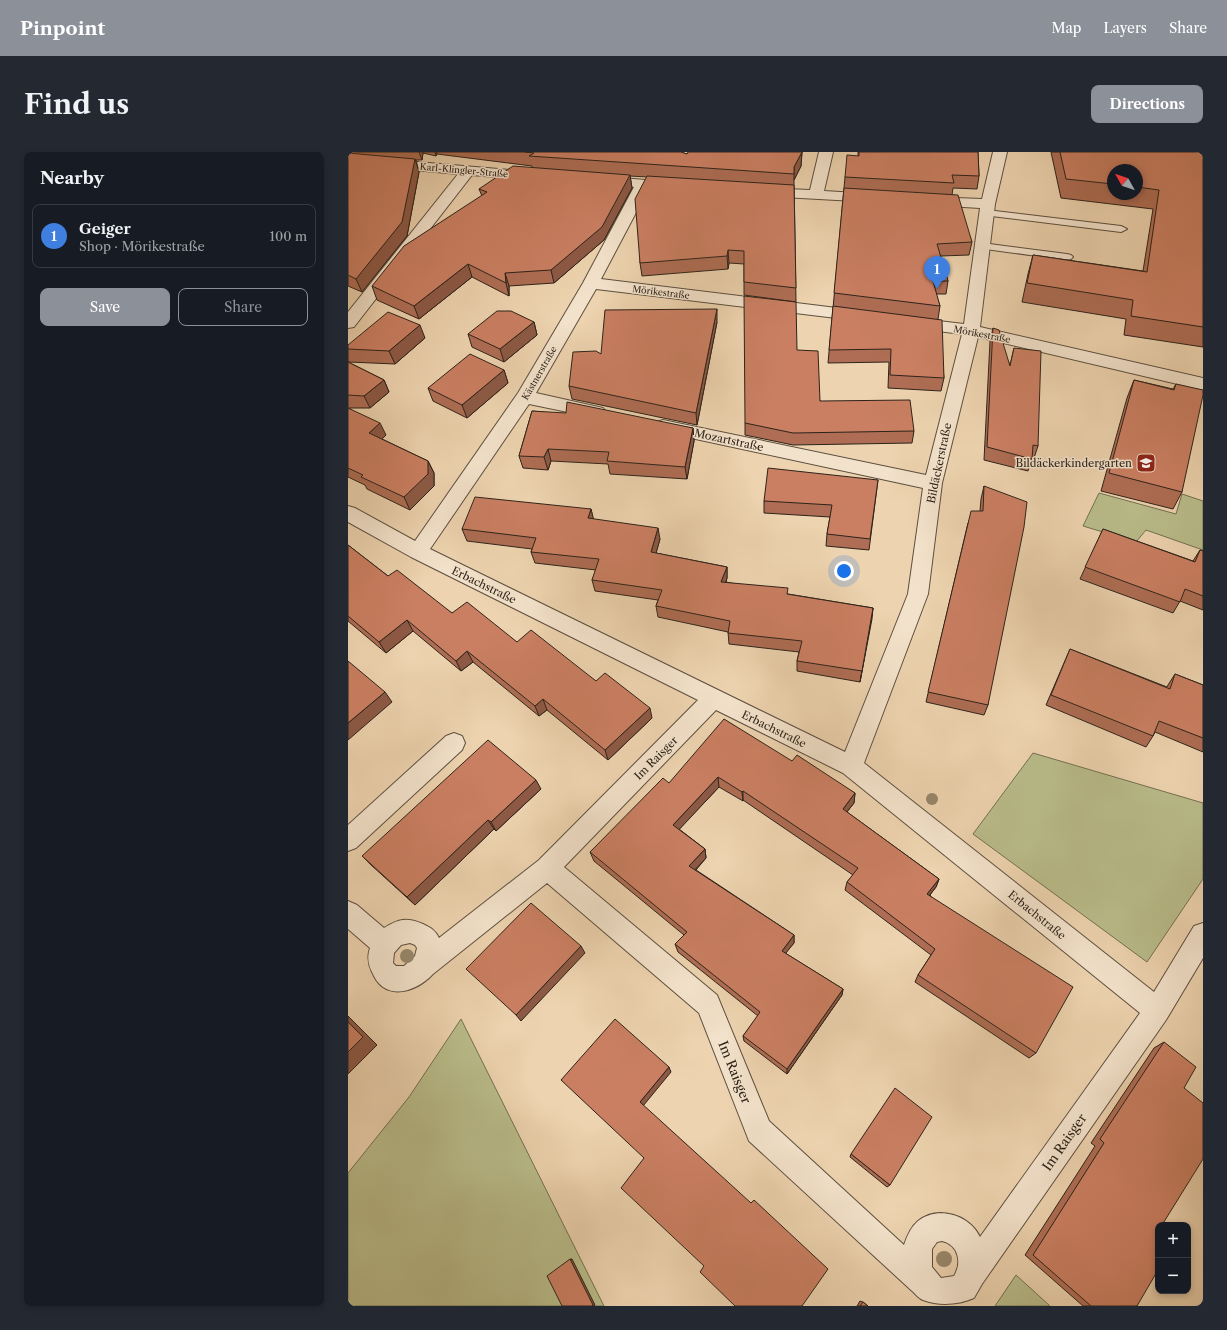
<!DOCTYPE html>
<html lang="en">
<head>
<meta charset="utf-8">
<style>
  :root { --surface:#171b24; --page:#242831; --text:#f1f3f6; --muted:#9ea1a6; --line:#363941; --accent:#8c9099 }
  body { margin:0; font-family:"Libre Caslon Text",serif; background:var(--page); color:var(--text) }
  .controls { position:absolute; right:12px; bottom:12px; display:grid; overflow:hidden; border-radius:8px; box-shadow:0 2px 6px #0003 }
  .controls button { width:36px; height:36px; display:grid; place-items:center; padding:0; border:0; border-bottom:1px solid var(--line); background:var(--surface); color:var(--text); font:20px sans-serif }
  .compass { position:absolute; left:759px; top:12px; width:36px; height:36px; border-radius:50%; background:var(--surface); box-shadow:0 2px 6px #0003; rotate:310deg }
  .you { position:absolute; left:496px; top:419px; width:14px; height:14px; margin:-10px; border:3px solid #fff; border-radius:50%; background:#1a73e8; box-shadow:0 0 0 6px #1a73e833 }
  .badge { display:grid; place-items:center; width:26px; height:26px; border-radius:50%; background:var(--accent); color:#fff; font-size:13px; font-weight:700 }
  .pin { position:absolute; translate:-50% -33px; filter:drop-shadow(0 1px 2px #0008) }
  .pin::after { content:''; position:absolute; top:21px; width:14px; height:12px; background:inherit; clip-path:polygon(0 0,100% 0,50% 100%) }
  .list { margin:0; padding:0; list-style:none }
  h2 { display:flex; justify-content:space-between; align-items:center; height:52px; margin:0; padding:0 16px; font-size:17px }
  h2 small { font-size:13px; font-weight:400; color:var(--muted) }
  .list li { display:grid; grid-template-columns:26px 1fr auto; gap:12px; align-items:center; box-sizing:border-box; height:64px; margin:0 8px 8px; padding:0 8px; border:1px solid var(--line); border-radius:8px }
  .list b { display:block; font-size:15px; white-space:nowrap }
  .list p { margin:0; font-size:13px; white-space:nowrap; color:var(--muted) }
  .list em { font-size:13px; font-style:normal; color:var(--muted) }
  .actions { display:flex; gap:8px; padding:12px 16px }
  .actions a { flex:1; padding:9px 0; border:1px solid var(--accent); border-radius:8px; text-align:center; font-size:14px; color:var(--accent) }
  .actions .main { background:var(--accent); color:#fff }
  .map { position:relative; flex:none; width:855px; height:1154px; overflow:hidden; border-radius:8px }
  header { display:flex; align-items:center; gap:24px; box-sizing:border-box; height:56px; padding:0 20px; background:var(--accent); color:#fff }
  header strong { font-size:19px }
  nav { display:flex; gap:22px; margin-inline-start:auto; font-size:14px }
  .intro { display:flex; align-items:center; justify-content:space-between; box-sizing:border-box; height:96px; padding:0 24px }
  h1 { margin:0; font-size:28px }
  .button { padding:10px 18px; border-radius:8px; background:var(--accent); color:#fff; font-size:14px; font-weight:700 }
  main { display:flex; gap:24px; padding:0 24px }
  aside { flex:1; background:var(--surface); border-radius:8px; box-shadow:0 2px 6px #0003 }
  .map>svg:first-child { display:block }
</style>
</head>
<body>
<header>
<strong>Pinpoint</strong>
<nav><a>Map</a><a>Layers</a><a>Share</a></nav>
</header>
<div class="intro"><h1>Find us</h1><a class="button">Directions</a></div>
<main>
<aside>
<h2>Nearby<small></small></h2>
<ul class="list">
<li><span class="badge" style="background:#3f7fe0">1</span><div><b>Geiger</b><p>Shop · Mörikestraße</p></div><em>100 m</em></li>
</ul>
<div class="actions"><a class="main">Save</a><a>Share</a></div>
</aside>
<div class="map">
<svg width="855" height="1154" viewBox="0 0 855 1154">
  <rect width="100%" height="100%" fill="#edd3af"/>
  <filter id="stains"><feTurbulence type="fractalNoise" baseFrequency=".005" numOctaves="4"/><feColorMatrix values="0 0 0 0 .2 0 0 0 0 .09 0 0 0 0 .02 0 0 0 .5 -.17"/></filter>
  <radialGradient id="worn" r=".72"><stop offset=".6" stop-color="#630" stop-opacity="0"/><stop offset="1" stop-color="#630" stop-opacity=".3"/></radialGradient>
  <g fill="#b9bc8a" stroke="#737052">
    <path d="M751,341L828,362L834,342L855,349V398L798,378L788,390L735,374Z"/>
    <path d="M685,601L855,651V727L799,810L625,682Z"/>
    <path d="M113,867L256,1154H0V1021L61,945Z"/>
    <path d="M668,1123L702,1154H647Z"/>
  </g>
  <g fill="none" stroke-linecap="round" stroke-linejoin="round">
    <defs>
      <g id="lane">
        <path d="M639,58L773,74L779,77L773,80L635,63L634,61Z"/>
        <path d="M634,91L719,102L723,103L725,105L723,107L719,108L630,96L628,94L630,92Z"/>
      </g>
      <g id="street">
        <path d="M471,0H485L476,39L525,42L530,43L532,46L530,49L525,50L416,44L411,43L409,40L411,37L416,36L462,38Z"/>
        <path d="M645,0H659L647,52L632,175L855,226V238L630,185L594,331L580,442L516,611L806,840L846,774L855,771V806L818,868L634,1132L626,1146C610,1153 591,1154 575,1148C570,1146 567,1141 563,1138L401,989L351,861L199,731L85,822C67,841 36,850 24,820C20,812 19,805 22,796L0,777V749L9,753L36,776C51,767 58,765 75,772C83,776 87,778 91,786L191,708L350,548L63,405L0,370V354L7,356L67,389L170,241L235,131L286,35L247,31L245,28L247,25L252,24L331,31L333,34L331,37L326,38L301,36L253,127L513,159L519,160L521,164L519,168L513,169L248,137L188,241L255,256L258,260L255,264L249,266L181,252L82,397L497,600L560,442L575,336L315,280L309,278L306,274L309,270L315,268L578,323L614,182L565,176L559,175L557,171L559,167L565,166L616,172L632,56L582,53L577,52L575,49L577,46L582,45L634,47ZM368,558L495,621L792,861L632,1085C622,1063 590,1053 570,1069C563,1075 559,1084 556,1093L421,969L369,843L216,715ZM62,791L67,793L69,796L67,804L56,814H48L45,811L46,801L53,793ZM594,1089C611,1093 614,1111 606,1124L593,1126L584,1115V1097L589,1090Z"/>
        <path d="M0,4L184,20L189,21L191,24L189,27L184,28L124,23L6,175L0,176V160L110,22L0,12Z"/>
        <path d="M106,581L114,584L117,591L114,598L8,696L0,699V673L98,584Z"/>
      </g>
    </defs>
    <use href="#lane" stroke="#5d4f3f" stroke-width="2"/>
    <use href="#street" stroke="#5d4f3f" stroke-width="2"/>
    <use href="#lane" fill="#f3e2cb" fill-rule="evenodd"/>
    <use href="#street" fill="#f3e2cb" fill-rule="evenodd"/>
  </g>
  <g fill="#97876c">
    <circle cx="584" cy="647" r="6"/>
    <circle cx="59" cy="804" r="7"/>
    <circle cx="596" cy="1107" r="8"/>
  </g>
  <g fill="#ae6d54" stroke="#2d231a" fill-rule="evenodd">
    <path d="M0,0H333L339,2L454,0L453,14L446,28L448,150L396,143V112L381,111L380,117L294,124L292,111L299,25L282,24L284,36L256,88L206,131L161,134V144L124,125L71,167L29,148L24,134L134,44L131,37L184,16V14L89,2L88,4L75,1L74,8H68L71,20L59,84L14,140L0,134Z"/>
    <path d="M510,0H630L631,24L629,37L605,36L604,43L624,90L621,103L593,104L600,129L598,142H588L592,154L590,167L596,226L593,239L540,236L541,210L480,211L497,25L510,4Z"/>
    <path d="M703,0H855V195L776,183L778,167L674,150L680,122L685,103L795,119L805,57L713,46ZM765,18H789V42H765Z"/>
    <path d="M186,170L189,183L156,210L124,195L120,182Z"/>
    <path d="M369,170L349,273L224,247L221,234L253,202Z"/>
    <path d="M645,176L662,213L666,196L690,294L686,306H684L680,319L636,308L642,189Z"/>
    <path d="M77,186L47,212L1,210L0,209V193Z"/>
    <path d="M449,198L472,249L566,279L564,291L445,293L397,283V271Z"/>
    <path d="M0,210L36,228L41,240L22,256H1L38,283L34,287L80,309L86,321V334L62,358L19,337L17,333L0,325Z"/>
    <path d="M156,218L160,231L119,266L85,249L80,236Z"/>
    <path d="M786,228L825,237L828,232L834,340L825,357L753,339L779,246Z"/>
    <path d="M184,259L345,276L346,289L339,327L262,322L260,312L203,309L200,318L175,316L171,304Z"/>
    <path d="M530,328L521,398L478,394L479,382L482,365L416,361V349Z"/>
    <path d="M636,334L640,553L636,563L578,550L620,371L632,359L633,347Z"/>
    <path d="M243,357L245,367L312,387L308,401L379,415V426L378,430L440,442L525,456L512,530L449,519V509L451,500L381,492L380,480L310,465L308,454L310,448L247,439L244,428L248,418L187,411L183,400L184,397L119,389L114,377Z"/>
    <path d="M755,377L845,409L852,398L855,399V458L832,449L825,461L732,427Z"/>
    <path d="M0,393L40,424L104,461L169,490L248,529L304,566L260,608L199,558L191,564L125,510L113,519L65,479L38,501L0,469Z"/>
    <path d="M722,497L819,535L820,533L827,522L855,533V600L807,580L805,584L798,595L698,553Z"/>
    <path d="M444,609L507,641L506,651L499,660L591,727L588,735L582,743L688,901L681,906L567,830L570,823L583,803L497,738L499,730L505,723L395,648V649L371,635L331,677L357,697L358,706L348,718L446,783V791L437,801L495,837L494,843L439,922L396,889L395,884L410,864L330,800L327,792L336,783L246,709L242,700L321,631Z"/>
    <path d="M193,637L148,679L146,677L67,753L22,712L14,704Z"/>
    <path d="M816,890L836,936L789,1154H735L677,1103L747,994L743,991L806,896Z"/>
    <path d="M503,1002L542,1033L539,1035L502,1005Z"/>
    <path d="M512,1149L515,1150L520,1154H509Z"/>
  </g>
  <g fill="#8d5945" stroke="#2d231a">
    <path d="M71,0H75V1L74,8Z"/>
    <path d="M87,0H89V2L88,4Z"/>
    <path d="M454,0L453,14L446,28V15Z"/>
    <path d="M67,7L71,20L59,84L14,140L8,127Z"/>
    <path d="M282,23L284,36L256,88L206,131L203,118Z"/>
    <path d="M380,98L381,111L380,117L379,104Z"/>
    <path d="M120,112L124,125L71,167L66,154Z"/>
    <path d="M157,121L161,134V144L158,131Z"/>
    <path d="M369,157V170L349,273L348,261Z"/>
    <path d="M186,170L189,183L156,210L152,197Z"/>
    <path d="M72,173L77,186L47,212L41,199Z"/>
    <path d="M156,218L160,231L119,266L114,253Z"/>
    <path d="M36,228L41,240L22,256L16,244Z"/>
    <path d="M32,271L38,283L27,294L21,281Z"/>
    <path d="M345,276L346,289L339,327L337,315Z"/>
    <path d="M200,297L203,309L200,318L196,305Z"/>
    <path d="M80,309L86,321V334L62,358L56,345Z"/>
    <path d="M243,357L246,369L240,366Z"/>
    <path d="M310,376L312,387L305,412L303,400Z"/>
    <path d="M379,415V426L374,441L373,430Z"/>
    <path d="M525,456L524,467L512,530L514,519Z"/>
    <path d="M59,468L65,479L38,501L31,490Z"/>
    <path d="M119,499L125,510L113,519L108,509Z"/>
    <path d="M37,540L44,550L0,588V571Z"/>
    <path d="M195,547L199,558L191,564L187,554Z"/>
    <path d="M302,556L304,566L260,608L257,598Z"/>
    <path d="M370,625L371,635L327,682L325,673Z"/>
    <path d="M188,628L193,637L148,679L143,670Z"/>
    <path d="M395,639V649L394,640Z"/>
    <path d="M507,641L506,651L493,667L495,657Z"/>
    <path d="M140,668L146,677L67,753L59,745Z"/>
    <path d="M357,697L358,706L343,722L341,714Z"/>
    <path d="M591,727L588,735L576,750L579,742Z"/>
    <path d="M446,783V791L434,806V799Z"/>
    <path d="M233,794L237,801L173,869L168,863Z"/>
    <path d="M495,837L494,843L439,922V917Z"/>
    <path d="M0,864L29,893L0,922Z"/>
    <path d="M321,915L323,920L295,954L292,950Z"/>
    <path d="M222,1107H224L247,1153L246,1154H244Z"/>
  </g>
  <g fill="#ca7f62" stroke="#2d231a">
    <path d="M177,0H333L339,2L340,0H454L446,15V22L181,4L186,1Z"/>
    <path d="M511,0H630L631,24L604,23L606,31L497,25L499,3L511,4Z"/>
    <path d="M712,0H855V175L783,164L785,148L679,131L685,103L799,120L811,38L789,35V18H765V32L718,27Z"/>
    <path d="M0,1L67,7L54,70L8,127L0,123Z"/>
    <path d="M165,14L282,23L254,75L203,118L157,121L158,131L120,112L66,154L24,134L56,94L139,40L131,37Z"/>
    <path d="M299,24L446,33L448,136L396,130V99L380,98L379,104L292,111L287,47Z"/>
    <path d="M496,36L610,43L624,90L589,92L600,129H585L592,154L486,141Z"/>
    <path d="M396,144L448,150L449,198L470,199L472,249L562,248L566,279L445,281L397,271Z"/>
    <path d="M485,154L594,168L596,226L542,223L543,197L481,198Z"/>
    <path d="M369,157L348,261L221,234L225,200L248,199L253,202L257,158Z"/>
    <path d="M149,159H163L186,170L152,197L120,182Z"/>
    <path d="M40,160L72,173L41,199L0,197V193Z"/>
    <path d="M645,176L651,178L662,214L666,196L693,199L690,294L685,293L684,307L639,295Z"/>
    <path d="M122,202L156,218L114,253L80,236Z"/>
    <path d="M0,210L36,228L16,244L0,243Z"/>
    <path d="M786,228L826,238L828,232L855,238V243L834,340L761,321Z"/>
    <path d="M219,250L345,276L337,315L259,309L261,300L200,297L196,305L171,304L184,259L218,261Z"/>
    <path d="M0,256L32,271L21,281L80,309V322L56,345L13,325L15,323L0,316Z"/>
    <path d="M420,316L530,328L522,387L479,382L484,353L416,349Z"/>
    <path d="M636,334L679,350L676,375L640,553L580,540L623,359H635Z"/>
    <path d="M127,345L243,357L240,366L310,376L303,400L379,415L373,430L440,436L439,442L525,456L514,519L449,509L454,489L380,481L382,469L308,454L314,438L244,428L251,407L183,400L188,386L114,377Z"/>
    <path d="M755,377L847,410L852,398L855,399V444L837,437L832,450L737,415Z"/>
    <path d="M0,393L40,424L49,418L104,461L119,450L169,490L183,478L248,529L257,521L302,556L257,598L195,547L187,554L119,499L108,509L59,468L31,490L0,464Z"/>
    <path d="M722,497L822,537L827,522L855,533V586L811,569L805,584L703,543Z"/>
    <path d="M0,509L37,540L0,571Z"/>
    <path d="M376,567L444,609L449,603L507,641L495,657L591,727L579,742L725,835L688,901L570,823L587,797L499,730L510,716L395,639L394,640L370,625L325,673L357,697L341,714L446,783L434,799L495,837L439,917L395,884L412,860L327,792L339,780L242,700L315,626L321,631Z"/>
    <path d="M140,588L188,628L143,670L140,668L59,745L14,704Z"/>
    <path d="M183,751L233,794L168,863L118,817Z"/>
    <path d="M267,867L321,915L292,950L403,1051L406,1048L480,1117L454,1154H387L352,1120L356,1114L273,1036L296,1006L213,928Z"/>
    <path d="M0,870L15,885L0,900Z"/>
    <path d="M816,890L848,915L836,936L855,951V1007L814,1073H810V1080L807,1084L810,1086V1118L789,1154H743L685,1103L756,991L752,987Z"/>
    <path d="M547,936L584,965L542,1033L503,1002Z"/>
    <path d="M222,1107L245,1153L244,1154H214L199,1124Z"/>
    <path d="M515,1150L520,1154H512Z"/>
  </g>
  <defs>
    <symbol id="school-square" viewBox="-11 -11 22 22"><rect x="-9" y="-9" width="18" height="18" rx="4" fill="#8f2418" stroke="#f3e2cb"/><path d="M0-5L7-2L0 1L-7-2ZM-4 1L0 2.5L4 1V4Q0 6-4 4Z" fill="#fff"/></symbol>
  </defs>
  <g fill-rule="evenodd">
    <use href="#school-square" x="787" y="300" width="22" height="22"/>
  </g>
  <g text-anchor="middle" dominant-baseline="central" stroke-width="3" stroke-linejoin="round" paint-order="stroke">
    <g font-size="9" fill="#2d231a" stroke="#f3e2cb">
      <text transform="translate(116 18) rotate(5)">Karl-Klingler-Straße</text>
      <text transform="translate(313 140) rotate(7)">Mörikestraße</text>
      <text transform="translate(634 182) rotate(11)">Mörikestraße</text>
      <text transform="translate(191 221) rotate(-60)">Kästnerstraße</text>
    </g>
    <g font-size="11" fill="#2d231a" stroke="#f3e2cb">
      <text transform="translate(381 288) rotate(12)">Mozartstraße</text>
      <text transform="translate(591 311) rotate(-78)">Bildäckerstraße</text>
      <text transform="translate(136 433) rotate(26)">Erbachstraße</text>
      <text transform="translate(426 577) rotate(26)">Erbachstraße</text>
      <text transform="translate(308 606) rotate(-45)">Im Raisger</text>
      <text transform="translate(689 763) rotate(39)">Erbachstraße</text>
    </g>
    <g font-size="11" fill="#2d231a" stroke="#f3e2cb" text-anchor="end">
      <text x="784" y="311">Bildäckerkindergarten</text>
    </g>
    <g font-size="13" fill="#2d231a" stroke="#f3e2cb">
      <text transform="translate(387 920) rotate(68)">Im Raisger</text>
      <text transform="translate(716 990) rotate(-55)">Im Raisger</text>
    </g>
  </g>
  <rect width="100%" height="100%" filter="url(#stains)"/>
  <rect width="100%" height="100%" fill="url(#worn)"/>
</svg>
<div class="controls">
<button>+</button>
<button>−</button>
</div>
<svg class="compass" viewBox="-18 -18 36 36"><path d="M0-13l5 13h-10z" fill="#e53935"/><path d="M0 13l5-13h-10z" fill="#9ea1a6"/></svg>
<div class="you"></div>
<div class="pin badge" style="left:589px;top:137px;background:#3f7fe0">1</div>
</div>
</main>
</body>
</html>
